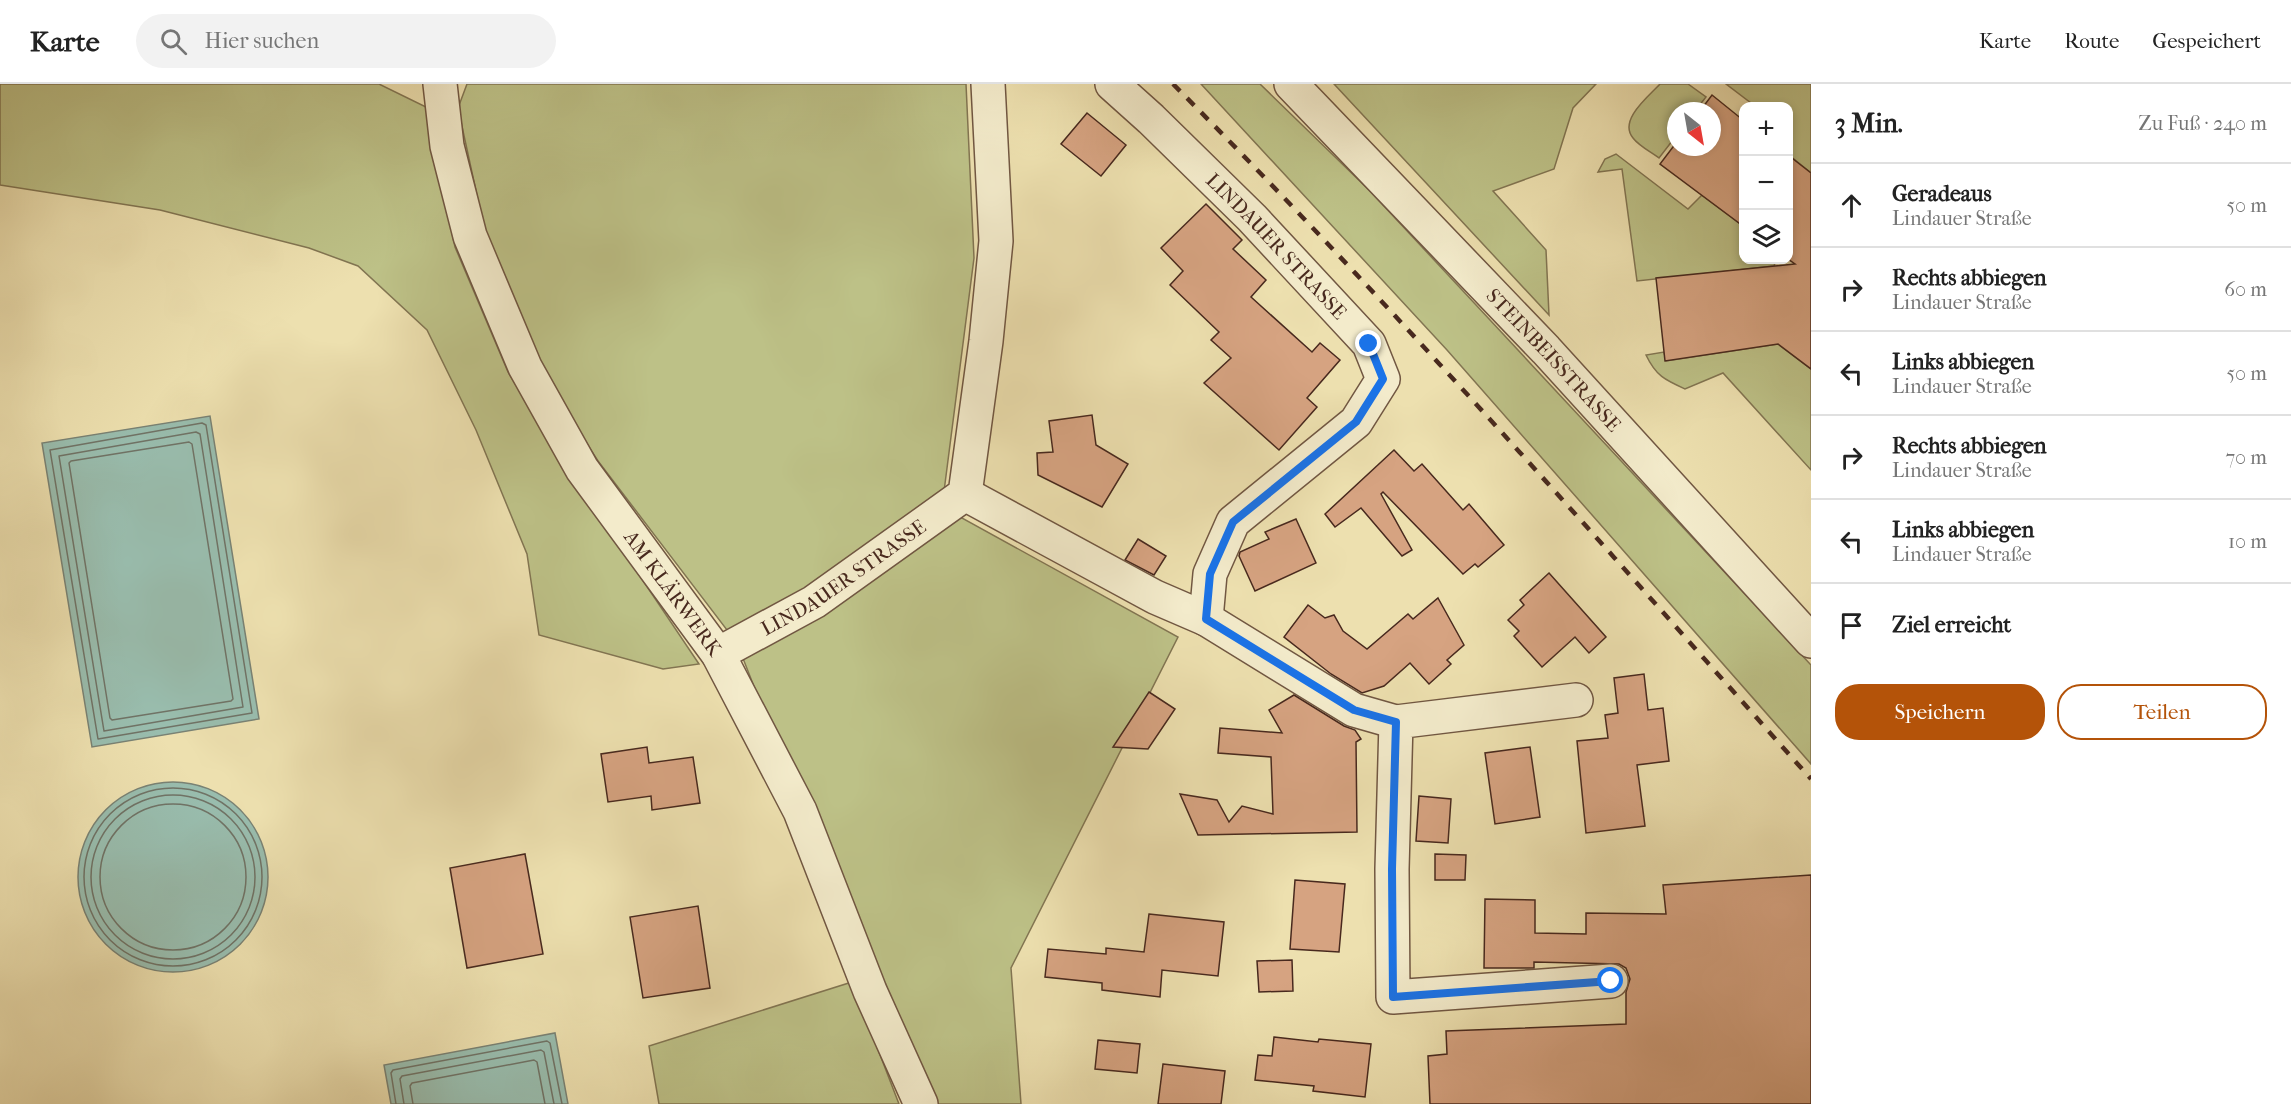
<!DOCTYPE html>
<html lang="de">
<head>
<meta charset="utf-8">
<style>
  :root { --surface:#fff; --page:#f2f2f2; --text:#222; --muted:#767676; --line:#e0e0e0; --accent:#b45309 }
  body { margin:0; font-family:"IM FELL French Canon",serif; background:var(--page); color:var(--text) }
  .controls { position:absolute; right:18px; top:18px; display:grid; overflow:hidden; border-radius:12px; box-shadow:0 3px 9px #0003 }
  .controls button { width:54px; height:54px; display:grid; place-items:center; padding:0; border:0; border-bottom:2px solid var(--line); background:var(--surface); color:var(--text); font:30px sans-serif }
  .compass { position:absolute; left:1667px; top:18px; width:54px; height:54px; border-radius:50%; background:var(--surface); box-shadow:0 3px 9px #0003; rotate:149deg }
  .stop { position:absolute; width:18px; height:18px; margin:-14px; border:4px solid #1a73e8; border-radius:50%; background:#fff }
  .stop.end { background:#1a73e8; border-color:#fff; box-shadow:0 2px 6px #0008 }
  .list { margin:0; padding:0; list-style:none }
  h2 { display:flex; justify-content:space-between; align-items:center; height:78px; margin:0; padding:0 24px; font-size:26px }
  h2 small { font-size:20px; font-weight:400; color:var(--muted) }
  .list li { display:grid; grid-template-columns:39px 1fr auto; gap:18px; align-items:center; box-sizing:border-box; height:84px; padding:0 24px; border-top:2px solid var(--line) }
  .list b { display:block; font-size:22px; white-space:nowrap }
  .list p { margin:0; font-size:20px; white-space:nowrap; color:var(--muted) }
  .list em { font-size:20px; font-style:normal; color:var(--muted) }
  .actions { display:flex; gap:12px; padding:18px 24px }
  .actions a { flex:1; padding:14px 0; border:2px solid var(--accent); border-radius:24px; text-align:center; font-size:21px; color:var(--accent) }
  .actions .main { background:var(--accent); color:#fff }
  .icon { flex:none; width:33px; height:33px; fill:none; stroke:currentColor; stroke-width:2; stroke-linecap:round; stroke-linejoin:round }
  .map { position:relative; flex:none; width:1811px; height:1020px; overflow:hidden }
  header { display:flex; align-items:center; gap:36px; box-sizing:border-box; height:84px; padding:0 30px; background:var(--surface); border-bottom:2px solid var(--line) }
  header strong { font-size:28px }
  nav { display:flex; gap:33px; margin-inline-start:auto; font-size:21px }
  .search { width:420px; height:54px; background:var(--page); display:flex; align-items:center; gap:15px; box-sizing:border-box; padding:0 21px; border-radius:33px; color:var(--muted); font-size:22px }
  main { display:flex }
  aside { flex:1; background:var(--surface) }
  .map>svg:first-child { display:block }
</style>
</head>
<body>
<header>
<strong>Karte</strong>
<div class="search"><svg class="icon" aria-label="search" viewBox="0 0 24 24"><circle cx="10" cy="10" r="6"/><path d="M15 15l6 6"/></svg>Hier suchen</div>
<nav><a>Karte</a><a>Route</a><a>Gespeichert</a></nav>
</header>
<main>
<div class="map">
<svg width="1811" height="1020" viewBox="0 0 1811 1020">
  <rect width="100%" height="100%" fill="#ede0af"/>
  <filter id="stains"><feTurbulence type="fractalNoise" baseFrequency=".00333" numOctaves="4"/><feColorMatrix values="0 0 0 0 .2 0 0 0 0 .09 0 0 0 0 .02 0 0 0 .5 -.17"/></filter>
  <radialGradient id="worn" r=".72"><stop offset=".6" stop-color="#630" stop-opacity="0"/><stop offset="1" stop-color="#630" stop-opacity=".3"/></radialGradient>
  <g fill="#bdc187" stroke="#827552" stroke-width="1.5">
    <path d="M0,0H379L426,23L455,163L508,288L570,388L699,580L663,585L539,551L527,470L476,346L427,246L358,182L309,164L160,126L0,101Z"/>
    <path d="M467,0H966L974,174L942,423L1178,553L1011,884L1021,1020H927L803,728L737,559L598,377L538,284L486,153L458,24Z"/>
    <path d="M1201,0H1260L1369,106L1811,581V680L1447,266Z"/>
    <path d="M1334,0H1596L1573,24L1554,85L1493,107L1546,166L1549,231Z"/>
    <path d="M1660,0H1688L1706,13L1695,27H1676V52L1659,74C1651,68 1639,62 1633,54C1618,36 1649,12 1660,0Z"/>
    <path d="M1726,0H1811V89L1789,71L1788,22H1755Z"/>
    <path d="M1616,70L1688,125L1702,111L1743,142L1744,176H1776L1774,182L1637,197L1622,85L1598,88L1605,75Z"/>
    <path d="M1778,260L1811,285V386L1723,289L1685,305C1665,296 1656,292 1646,271L1664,268L1666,277Z"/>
    <path d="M852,898L899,1020H659L649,962Z"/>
  </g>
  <g fill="#99bdae" stroke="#798274" stroke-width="1.5">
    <path d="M210,332L259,635L92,663L42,359Z"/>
    <circle cx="173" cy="793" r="95"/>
    <path d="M555,949L568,1020H391L384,981Z"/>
  </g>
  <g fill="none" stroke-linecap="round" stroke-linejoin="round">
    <g stroke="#707366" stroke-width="1.5">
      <path d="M202,339L206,341L252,629L98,655L50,366Z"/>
      <path d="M196,348L200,350L243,623L104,647L59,372Z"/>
      <path d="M189,358L192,360L233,615L231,617L112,636L110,634L69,379L71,377Z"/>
      <circle cx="173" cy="793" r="89"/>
      <circle cx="173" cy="793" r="82"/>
      <circle cx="173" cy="793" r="73"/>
      <path d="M396,1020L391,989L393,986L547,957L550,959L562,1020"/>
      <path d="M404,1020L400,995L402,992L541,966L544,968L554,1020"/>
      <path d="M413,1020L410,1002L412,999L534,976L537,978L545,1020"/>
    </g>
  </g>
  <g fill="#d6a381" stroke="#48291e" stroke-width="1.5">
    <path d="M1712,11L1743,36V142L1660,80L1676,59V63H1712V27H1700Z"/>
    <path d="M1087,29L1126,61L1101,92L1061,60Z"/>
    <path d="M1788,71L1811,89V285L1778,260L1665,277L1656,194L1795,180L1788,175Z"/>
    <path d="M1206,120L1242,156L1233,165L1266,196L1251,213L1312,268L1320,259L1340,276L1307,314L1317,323L1279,366L1204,299L1231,274L1211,256L1219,248L1170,201L1183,187L1161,164Z"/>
    <path d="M1092,331L1096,361L1128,380L1102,423L1038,391L1037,369L1053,368L1049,337Z"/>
    <path d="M1394,366L1414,387L1422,380L1463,426L1469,420L1504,461L1478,483L1475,480L1463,490L1383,408L1381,410L1412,466L1402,472L1361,424L1335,443L1325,430Z"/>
    <path d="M1296,435L1316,479L1255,507L1239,472L1240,468L1269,455L1265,448Z"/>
    <path d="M1138,455L1166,472L1154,491L1125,476Z"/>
    <path d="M1549,489L1606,553L1589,569L1575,553L1542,583L1514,552L1519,547L1508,536L1524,521L1520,516Z"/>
    <path d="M1438,514L1464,561L1447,576L1451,580L1429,600L1410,579L1384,602L1362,609L1331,590L1284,553L1308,521L1325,534L1334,531L1343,547L1367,565L1408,530L1413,535Z"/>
    <path d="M1644,590L1648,626L1663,624L1669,677L1637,681L1645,742L1586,749L1577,657L1608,654L1605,631L1618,629L1614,594Z"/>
    <path d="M1149,608L1175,625L1148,665L1113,663Z"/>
    <path d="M1294,611L1344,642L1355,646L1361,655L1356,658L1357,748L1198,751L1180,710L1217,716L1229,738L1242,722L1273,730L1271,673L1218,669L1220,644L1282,649L1269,626Z"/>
    <path d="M647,663L649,679L693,673L700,719L652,726L651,712L608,718L601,670Z"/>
    <path d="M1530,663L1540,733L1495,740L1485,669Z"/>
    <path d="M1419,712L1451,715L1448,759L1416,757Z"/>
    <path d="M525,770L543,870L467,884L450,784Z"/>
    <path d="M1435,770L1466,771L1465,796H1435Z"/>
    <path d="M1811,791V1020H1430L1428,972L1447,970L1446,947L1626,940V908L1630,895L1626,884L1619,880L1534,878V884H1484L1485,815L1535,816V849L1586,850V829L1666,830L1663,801Z"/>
    <path d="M1295,796L1345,800L1339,868L1290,865Z"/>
    <path d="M698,822L710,904L643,914L630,833Z"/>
    <path d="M1149,830L1224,838L1218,892L1162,886L1160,913L1102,906V899L1045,893L1048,865L1106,870V864L1144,868Z"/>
    <path d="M1292,876L1293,907L1259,908L1257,877Z"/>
    <path d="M1274,953L1318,958L1319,955L1371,960L1365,1013L1313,1007L1314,1002L1255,996L1258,971L1272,972Z"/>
    <path d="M1098,956L1140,960L1137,989L1095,985Z"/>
    <path d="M1163,980L1225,987L1221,1020H1158Z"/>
  </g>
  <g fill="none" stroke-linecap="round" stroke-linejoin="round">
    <defs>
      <g id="street">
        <path id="s1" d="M440,0L447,62L470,152L525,283L582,385L718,570L800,727L870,907L921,1020"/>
        <path id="s2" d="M1112,0L1151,35L1252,134L1369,260L1383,295L1356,338L1233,438L1210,490L1206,535"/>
        <path id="s3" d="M1291,0L1546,266L1811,557"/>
        <path d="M965,410L1155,513L1206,535L1354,626L1396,638"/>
        <path id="s4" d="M718,570L814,518L965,410L986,257L996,157L988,0"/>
        <path d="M1576,616L1396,638L1392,785L1393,913L1611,897"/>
      </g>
    </defs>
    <use href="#street" stroke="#715742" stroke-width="36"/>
    <use href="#street" stroke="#f3ebcb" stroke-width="33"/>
    <path stroke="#48291e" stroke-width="4.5" stroke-dasharray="10 10" stroke-linecap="butt" d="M1173,0C1395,223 1602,460 1811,695"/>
  </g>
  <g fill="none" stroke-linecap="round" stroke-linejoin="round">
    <path stroke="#1a73e8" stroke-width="8" d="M1369,260L1383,295L1356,338L1233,438L1210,490L1206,535L1354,626L1396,638L1392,785L1393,913L1611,897"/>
  </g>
  <g text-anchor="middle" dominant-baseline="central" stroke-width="6" stroke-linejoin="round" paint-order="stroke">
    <g font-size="20" fill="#48291e" stroke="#f3ebcb">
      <text stroke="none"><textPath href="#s2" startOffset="231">LINDAUER STRASSE</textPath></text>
      <text stroke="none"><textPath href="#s3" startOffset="381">STEINBEISSTRASSE</textPath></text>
      <text stroke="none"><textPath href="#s4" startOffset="147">LINDAUER STRASSE</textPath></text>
      <text stroke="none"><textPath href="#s1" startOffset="568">AM KLÄRWERK</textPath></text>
    </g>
  </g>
  <rect width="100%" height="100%" filter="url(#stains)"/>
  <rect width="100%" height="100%" fill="url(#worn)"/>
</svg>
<div class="controls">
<button>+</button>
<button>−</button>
<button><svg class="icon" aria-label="layers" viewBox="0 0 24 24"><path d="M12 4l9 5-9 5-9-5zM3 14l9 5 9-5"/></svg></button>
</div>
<svg class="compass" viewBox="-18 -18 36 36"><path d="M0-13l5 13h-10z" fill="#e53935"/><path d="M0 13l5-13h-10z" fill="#767676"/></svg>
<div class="stop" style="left:1611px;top:897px"></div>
<div class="stop end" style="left:1369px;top:260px"></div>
</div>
<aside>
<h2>3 Min.<small>Zu Fuß · 240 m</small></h2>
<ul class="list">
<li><svg class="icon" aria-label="ahead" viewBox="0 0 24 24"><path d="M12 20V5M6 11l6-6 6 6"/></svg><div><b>Geradeaus</b><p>Lindauer Straße</p></div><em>50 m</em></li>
<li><svg class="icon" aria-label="right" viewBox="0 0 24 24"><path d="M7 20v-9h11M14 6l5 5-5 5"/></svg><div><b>Rechts abbiegen</b><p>Lindauer Straße</p></div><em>60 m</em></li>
<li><svg class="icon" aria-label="left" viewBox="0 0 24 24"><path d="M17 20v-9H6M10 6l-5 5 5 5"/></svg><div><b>Links abbiegen</b><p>Lindauer Straße</p></div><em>50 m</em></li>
<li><svg class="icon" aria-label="right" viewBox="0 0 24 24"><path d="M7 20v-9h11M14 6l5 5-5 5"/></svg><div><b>Rechts abbiegen</b><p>Lindauer Straße</p></div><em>70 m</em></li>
<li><svg class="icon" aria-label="left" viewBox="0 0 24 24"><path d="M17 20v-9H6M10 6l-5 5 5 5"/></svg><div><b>Links abbiegen</b><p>Lindauer Straße</p></div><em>10 m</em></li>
<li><svg class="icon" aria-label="arrive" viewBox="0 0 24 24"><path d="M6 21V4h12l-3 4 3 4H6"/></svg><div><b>Ziel erreicht</b></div></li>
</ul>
<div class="actions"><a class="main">Speichern</a><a>Teilen</a></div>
</aside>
</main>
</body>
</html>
